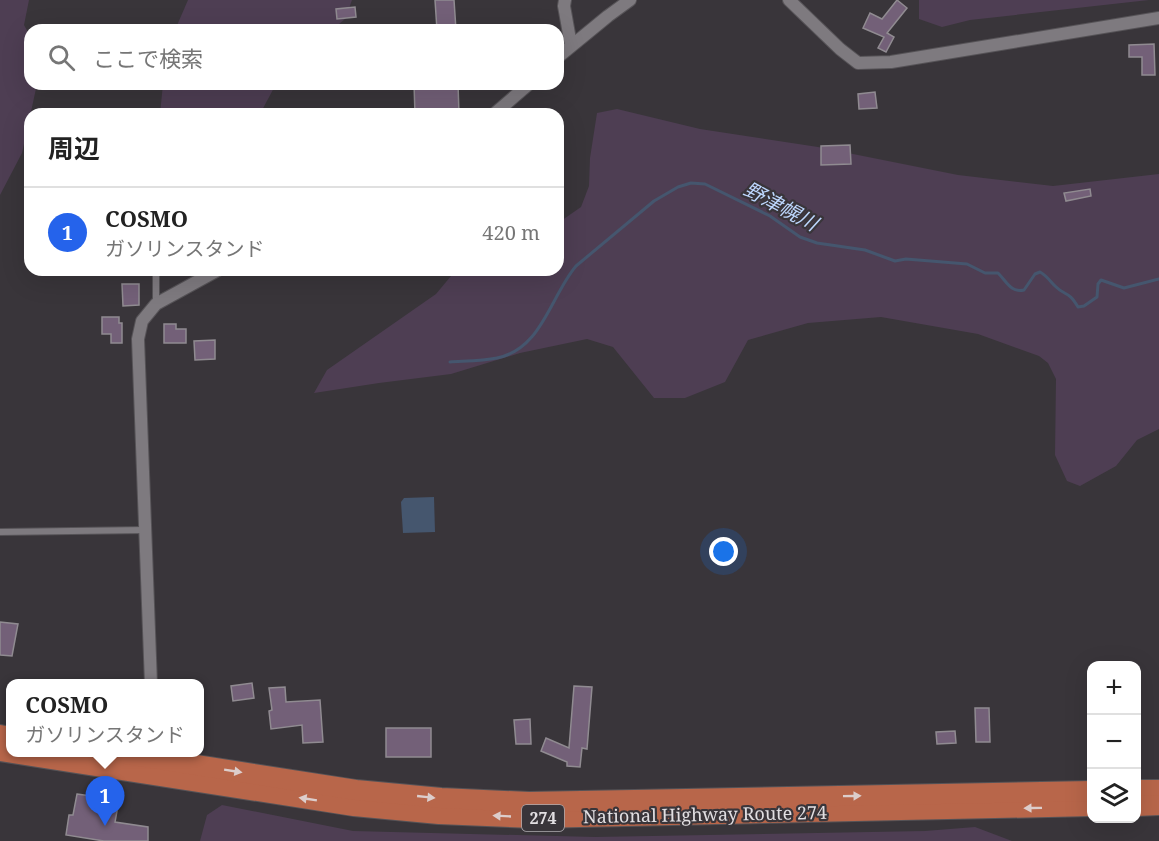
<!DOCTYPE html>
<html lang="ja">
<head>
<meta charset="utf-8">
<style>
  :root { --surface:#fff; --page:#f6f6f6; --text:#222; --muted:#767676; --line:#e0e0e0; --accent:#2563eb }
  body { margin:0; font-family:"Noto Serif","Noto Sans JP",serif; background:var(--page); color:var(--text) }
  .controls { position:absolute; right:18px; bottom:18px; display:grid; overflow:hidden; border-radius:12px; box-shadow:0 6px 24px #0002 }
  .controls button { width:54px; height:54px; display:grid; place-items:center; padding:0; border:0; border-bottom:2px solid var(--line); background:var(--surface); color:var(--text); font:30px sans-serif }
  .you { position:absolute; left:724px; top:552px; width:21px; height:21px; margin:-15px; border:4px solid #fff; border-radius:50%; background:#1a73e8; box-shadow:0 0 0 9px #1a73e833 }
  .badge { display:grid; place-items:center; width:39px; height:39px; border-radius:50%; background:var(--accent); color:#fff; font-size:20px; font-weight:700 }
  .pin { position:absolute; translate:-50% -50px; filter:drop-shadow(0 2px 3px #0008) }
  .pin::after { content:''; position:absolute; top:32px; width:21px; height:18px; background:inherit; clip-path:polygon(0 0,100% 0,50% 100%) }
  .popup { position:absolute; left:6px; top:679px; width:198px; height:78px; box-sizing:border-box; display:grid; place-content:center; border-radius:12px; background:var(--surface); filter:drop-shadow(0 2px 4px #0005); font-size:20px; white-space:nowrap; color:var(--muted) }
  .popup b { font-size:22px; color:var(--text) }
  .popup::after { content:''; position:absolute; left:50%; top:100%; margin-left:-12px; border:12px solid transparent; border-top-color:var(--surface) }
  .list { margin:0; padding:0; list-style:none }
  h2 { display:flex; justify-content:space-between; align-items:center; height:78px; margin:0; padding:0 24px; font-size:26px }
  h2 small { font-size:20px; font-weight:400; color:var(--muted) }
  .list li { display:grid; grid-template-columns:39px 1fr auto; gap:18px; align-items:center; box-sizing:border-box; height:90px; padding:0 24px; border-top:2px solid var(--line) }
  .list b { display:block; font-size:22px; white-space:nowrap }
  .list p { margin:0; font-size:20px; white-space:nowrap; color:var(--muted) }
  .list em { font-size:20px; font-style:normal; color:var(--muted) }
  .icon { flex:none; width:33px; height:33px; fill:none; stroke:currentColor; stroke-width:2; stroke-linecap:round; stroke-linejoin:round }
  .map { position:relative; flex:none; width:1159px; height:841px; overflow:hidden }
  .search { position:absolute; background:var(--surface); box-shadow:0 6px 24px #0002; left:24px; top:24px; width:540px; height:66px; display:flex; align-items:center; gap:15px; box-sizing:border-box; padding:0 21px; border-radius:18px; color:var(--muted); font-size:22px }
  .panel { position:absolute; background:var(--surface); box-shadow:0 6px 24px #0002; left:24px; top:108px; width:540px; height:168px; border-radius:18px }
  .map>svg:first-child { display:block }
</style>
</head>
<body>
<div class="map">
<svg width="1159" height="841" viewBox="0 0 1159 841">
  <rect width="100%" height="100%" fill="#39353a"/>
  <g fill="#4e3e53">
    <path d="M0,0H29L24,25L30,36V84H37L22,153L0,195Z"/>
    <path d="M188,0H352L345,19L332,30H175Z"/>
    <path d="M919,0H1149L970,20L942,27L919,19Z"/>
    <path d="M163,84H276L260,114H160Z"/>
    <path d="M617,109L700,129L818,147L958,175L1053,186L1159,174V429L1137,440L1116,466L1080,486L1067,481L1055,455L1056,379L1048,363L1039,356L978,334L881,317L808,323L748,340L725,382L685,398H654L613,347L587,339L520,353L451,374L379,383L314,393L327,370L436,294L456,270H558V223L581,207L589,186L590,158L597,113Z"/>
    <path d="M222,805L353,831L595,837L925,831L975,827L1012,841H200L207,815Z"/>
  </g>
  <path fill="#45566e" d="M434,497L435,532L403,533L401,502L404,498Z"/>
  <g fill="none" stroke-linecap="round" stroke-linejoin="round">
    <path stroke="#45566e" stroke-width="3" d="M450,362C465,361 482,361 497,358C542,349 550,297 576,266L654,201L678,187L691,183L705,184L770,216L800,237L817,243L865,250L895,261L906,259L967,264L985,273H998C1007,282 1011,293 1024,290L1035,274L1040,272C1047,276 1050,281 1055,286C1066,297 1068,290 1078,307L1084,306L1097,297L1098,284L1101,280L1124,288L1159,279"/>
  </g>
  <g fill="#736078" stroke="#908b91" stroke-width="1.5">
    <path d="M435,0H454L456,30H437Z"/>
    <path d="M897,0L907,8L887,33L894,37L886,52L878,48L884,37L863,28L870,13L882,19Z"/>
    <path d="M355,7L356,17L337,19L336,9Z"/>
    <path d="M1154,44L1155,75H1142V57H1129V45Z"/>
    <path d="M414,84H458L459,114H415Z"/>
    <path d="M875,92L877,108L859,109L858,94Z"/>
    <path d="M850,145L851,164L821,165V146Z"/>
    <path d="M1090,189L1091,196L1066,201L1064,193Z"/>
    <path d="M122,284H139V305L123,306Z"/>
    <path d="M102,317H119V323H122V343H111V334H102Z"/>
    <path d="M164,324H176V329H186V343H164Z"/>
    <path d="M215,340V359L195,360L194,341Z"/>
    <path d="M0,622L18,624L12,656L0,655Z"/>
    <path d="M252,683L254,698L233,701L231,686Z"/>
    <path d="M574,686L592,687L587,749L582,748L580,767L567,766V762L541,751L546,738L569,748Z"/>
    <path d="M285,687L286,702L320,700L323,742L303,743L302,725L271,729L269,711L272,710L269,688Z"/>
    <path d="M975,708H989L990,742H976Z"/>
    <path d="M530,719L531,744H516L514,720Z"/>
    <rect x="386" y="728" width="45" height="29"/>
    <path d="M955,731L956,743L937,744L936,732Z"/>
    <path d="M77,794L119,800L115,822L148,827V841H104L66,835L69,815H73Z"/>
  </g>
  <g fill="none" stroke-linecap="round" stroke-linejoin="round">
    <defs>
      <g id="service">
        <path d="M156,270V304"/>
        <path d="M0,532L145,530"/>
      </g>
      <g id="minor">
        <path d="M565,0L564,6L571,45"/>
        <path d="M789,0L840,49L858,63L891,62L1159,18"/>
        <path d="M558,57L608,16L630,0"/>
        <path d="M494,114L529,84"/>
        <path d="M151,684L138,339L142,321L156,304L218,270"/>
      </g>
      <g id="trunk">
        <path d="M0,735L10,737"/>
        <path d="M0,751L354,806L439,814L534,818L1092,806"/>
        <path d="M113,752L356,790L441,798L529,802L1092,791"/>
        <path d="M1136,790H1159"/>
        <path d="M1136,806L1159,805"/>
      </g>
    </defs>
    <use href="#service" stroke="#565357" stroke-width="8"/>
    <use href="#minor" stroke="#565357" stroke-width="14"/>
    <use href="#trunk" stroke="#565357" stroke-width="22"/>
    <use href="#service" stroke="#7e7a7f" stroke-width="6"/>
    <use href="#minor" stroke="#7e7a7f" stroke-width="12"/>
    <use href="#trunk" stroke="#b8664a" stroke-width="20"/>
  </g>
  <defs><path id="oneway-solid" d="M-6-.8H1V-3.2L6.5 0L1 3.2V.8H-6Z" transform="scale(1.5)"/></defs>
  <g fill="#dccdcb">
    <use href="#oneway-solid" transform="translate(233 771) rotate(9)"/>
    <use href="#oneway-solid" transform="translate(852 796) rotate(-1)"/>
    <use href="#oneway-solid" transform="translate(426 797) rotate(6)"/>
    <use href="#oneway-solid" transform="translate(308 799) rotate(-171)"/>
    <use href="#oneway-solid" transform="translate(1033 808) rotate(179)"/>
    <use href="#oneway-solid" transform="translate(502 816) rotate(-177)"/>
  </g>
  <g text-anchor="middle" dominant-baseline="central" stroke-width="4.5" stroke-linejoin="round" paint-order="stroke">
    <rect fill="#39353a" stroke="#afacb0" stroke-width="1.5" x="522" y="805" width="42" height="26" rx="4.5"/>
    <g font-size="16" font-weight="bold" fill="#e2dfe2">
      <text x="543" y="818">274</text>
    </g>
    <g font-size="18" fill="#e2dfe2" stroke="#39353a">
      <text transform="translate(705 814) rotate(-1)">National Highway Route 274</text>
    </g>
    <g font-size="20" font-style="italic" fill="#bdd7fd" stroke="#39353a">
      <text transform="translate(781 206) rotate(28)">野津幌川</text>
    </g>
  </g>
</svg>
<div class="controls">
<button>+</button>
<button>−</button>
<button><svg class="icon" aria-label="layers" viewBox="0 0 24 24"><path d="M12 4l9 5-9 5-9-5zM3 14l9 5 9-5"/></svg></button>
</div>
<div class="you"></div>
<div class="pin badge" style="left:105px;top:826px">1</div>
<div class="popup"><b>COSMO</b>ガソリンスタンド</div>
<div class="search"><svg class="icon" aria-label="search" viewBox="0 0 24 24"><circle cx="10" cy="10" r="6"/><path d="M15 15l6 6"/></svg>ここで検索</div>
<section class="panel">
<h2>周辺<small></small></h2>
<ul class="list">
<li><span class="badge">1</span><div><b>COSMO</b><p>ガソリンスタンド</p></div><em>420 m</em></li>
</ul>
</section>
</div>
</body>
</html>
